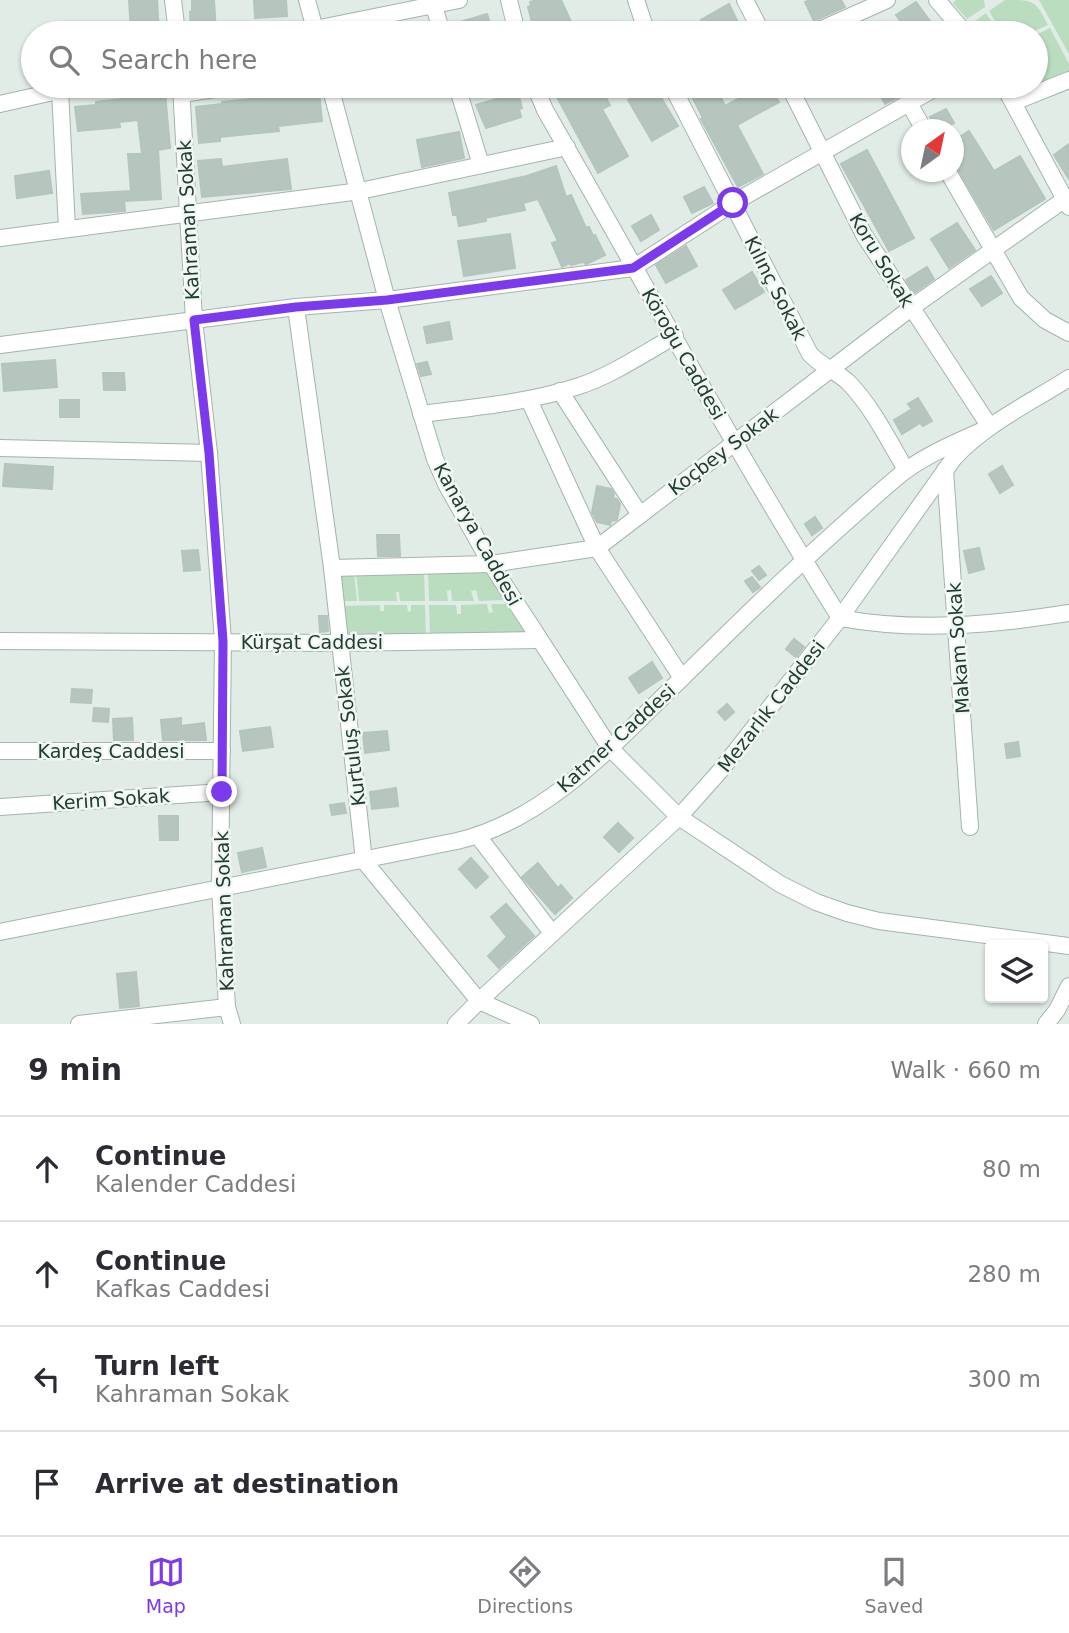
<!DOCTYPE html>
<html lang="en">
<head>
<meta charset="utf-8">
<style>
  :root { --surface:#fff; --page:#f7f7f7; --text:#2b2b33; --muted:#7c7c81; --line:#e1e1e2; --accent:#7c3aed }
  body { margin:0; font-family:"DejaVu Sans",sans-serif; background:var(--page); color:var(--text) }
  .controls { position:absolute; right:21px; bottom:21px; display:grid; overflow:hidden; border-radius:7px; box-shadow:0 2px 5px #0004 }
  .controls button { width:63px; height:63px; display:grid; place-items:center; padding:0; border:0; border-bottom:2px solid var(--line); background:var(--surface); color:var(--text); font:35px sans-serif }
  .compass { position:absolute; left:901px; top:119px; width:63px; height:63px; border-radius:50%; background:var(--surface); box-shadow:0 2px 5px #0004; rotate:33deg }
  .stop { position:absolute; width:21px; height:21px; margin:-16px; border:5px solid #7c3aed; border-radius:50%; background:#fff }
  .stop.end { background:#7c3aed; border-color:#fff; box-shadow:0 2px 7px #0008 }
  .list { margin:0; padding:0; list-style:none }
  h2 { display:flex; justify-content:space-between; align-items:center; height:91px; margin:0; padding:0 28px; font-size:30px }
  h2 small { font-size:23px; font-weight:400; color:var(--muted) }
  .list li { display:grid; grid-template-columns:46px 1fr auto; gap:21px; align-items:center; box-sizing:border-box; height:105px; padding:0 28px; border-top:2px solid var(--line) }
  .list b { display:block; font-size:26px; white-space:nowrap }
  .list p { margin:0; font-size:23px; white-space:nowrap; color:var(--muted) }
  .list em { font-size:23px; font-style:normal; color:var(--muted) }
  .icon { flex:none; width:38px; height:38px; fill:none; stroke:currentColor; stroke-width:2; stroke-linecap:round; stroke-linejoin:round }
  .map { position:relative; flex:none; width:1069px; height:1024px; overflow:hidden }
  .search { position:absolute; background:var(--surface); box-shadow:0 2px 5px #0004; left:21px; right:21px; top:21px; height:77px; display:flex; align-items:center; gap:18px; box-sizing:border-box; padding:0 24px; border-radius:38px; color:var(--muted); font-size:26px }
  .sheet { height:511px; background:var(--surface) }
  nav { display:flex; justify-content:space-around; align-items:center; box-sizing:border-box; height:98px; border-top:2px solid var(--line); background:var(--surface); font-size:19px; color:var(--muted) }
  nav a { display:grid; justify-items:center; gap:4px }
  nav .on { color:var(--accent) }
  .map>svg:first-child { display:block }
</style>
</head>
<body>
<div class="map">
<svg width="1069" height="1024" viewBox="0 0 1069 1024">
  <rect width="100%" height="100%" fill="#e1ece6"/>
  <g fill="#baddbf">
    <path d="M956,0H984L985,7L967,19L953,3Z"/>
    <path d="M1005,0C1034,0 1035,0 1048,25L1030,33H1002L989,11Z"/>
    <path d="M1039,0H1069V54Z"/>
    <path d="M986,13L999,33H979L971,24Z"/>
    <path d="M1050,28L1069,64V73L1036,85V80L1042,77L1038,68L1036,69V35Z"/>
    <path d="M484,570L504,600L479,601L476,590L471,591L474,601H452L451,590L447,591L448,601H429L428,571Z"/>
    <path d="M424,571L425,601H400L399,592H396L397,601H359L356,573Z"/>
    <path d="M340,573H354L357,601H341Z"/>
    <path d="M487,604L489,613L493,612L491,604H506L526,634L430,638L429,605H456L457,614H461V605Z"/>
    <path d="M380,605V611H384V605H407L408,612L411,611V605H425L426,638L346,637L342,606Z"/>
  </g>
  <g fill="#b6c6be" stroke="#b3c5bc" stroke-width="2">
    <path d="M129,0H157L159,33H131Z"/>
    <path d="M192,0H214L216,33H191L190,12L192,11Z"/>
    <path d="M254,0H286L287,16L255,18Z"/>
    <path d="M537,0H561L574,28L564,33H535L528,7L531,6L530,2Z"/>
    <path d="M810,0H841L845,7L814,21L805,2Z"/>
    <path d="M916,2L935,28L928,33H909L896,15Z"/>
    <path d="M729,4L743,33H708L701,20Z"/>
    <path d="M487,14L493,33H453L450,25Z"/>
    <path d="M551,86H599L610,105L602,109L628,156L598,173Z"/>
    <path d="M654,86L678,126L652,141L628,100Z"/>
    <path d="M704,86H715L725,106L744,96L738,86H770L779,102L737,125L763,174L738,187L701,119L703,118L690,93Z"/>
    <path d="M876,86H897L902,95L885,104Z"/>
    <path d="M165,92L170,148L158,150L161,199L124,201L125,211L83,214L81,194L131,191L128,154H142L138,120L119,122L120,127L78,131L75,107L96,105V102L123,99L147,93Z"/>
    <path d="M319,92L322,121L278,126L279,131L220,137V141L199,143L196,107L222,104V102Z"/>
    <path d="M518,93L522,108L519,109L521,117L486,128L476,105Z"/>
    <path d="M946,109L954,123L942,130H936L930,117Z"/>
    <path d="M969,131L994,171L1020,156L1045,199L994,230L954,163V141Z"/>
    <path d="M459,132L464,158L422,167L417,140Z"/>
    <path d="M1069,144V179L1054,155Z"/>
    <path d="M867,150L914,238L889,251L841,164Z"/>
    <path d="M221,159L222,167L287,159L291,189L202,197L198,161Z"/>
    <path d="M556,166L566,197L571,195L586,228L589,227L593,236L595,235L605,255L586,264L583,262L571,265L570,263L562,267L552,243L558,241L538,199L523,203L525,210L485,218L486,221L459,226L457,215H453L449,193L527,176Z"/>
    <path d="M49,171L52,193L17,198L15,176Z"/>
    <path d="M704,187L713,203L692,213L684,197Z"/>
    <path d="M651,215L659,230L641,241L632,226Z"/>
    <path d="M957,223L975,250L949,268L931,239Z"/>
    <path d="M510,234L515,268L464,276L458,241Z"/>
    <path d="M686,246L697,266L666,283L656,265Z"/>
    <path d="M927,267L934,279L914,293L906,280Z"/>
    <path d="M752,272L764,292L735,309L723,290Z"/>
    <path d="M991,276L1002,293L982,306L970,289Z"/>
    <path d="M449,322L452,339L427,343L424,327Z"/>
    <path d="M55,360L57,387L4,391L2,364Z"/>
    <path d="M427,362L431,374L421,376L417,364Z"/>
    <path d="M103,373H124L125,390H104Z"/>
    <path d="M918,398L932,421L923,426L920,423L902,434L894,420L912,409L908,404Z"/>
    <rect x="60" y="400" width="19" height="17"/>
    <path d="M5,464L53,467L52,489L3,486Z"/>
    <path d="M1002,466L1013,485L1000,493L989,474Z"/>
    <path d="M597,486L611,489L614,494L613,498L617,499L620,504L617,520L611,521L610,525L597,522L592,512Z"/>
    <path d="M815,517L822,528L812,535L805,524Z"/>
    <path d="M377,535H399L400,556H378Z"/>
    <path d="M979,548L984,569L969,573L964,551Z"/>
    <path d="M198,550L200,570L184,571L182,551Z"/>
    <path d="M759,566L766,575L759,580L752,571Z"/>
    <path d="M752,577L760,587L753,592L745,581Z"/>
    <path d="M319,616H327L328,631L320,632Z"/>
    <path d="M794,639L804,647L796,657L786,649Z"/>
    <path d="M652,662L662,678L639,693L629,678Z"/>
    <path d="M72,689L92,690L91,703L71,702Z"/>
    <path d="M727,704L734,712L725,720L718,712Z"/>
    <path d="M94,708L109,709L108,722L93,721Z"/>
    <path d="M132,718L133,740H114L113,719Z"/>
    <path d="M181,718V726L204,723L206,740H163L161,720Z"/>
    <path d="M270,727L273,747L243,751L240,731Z"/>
    <path d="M387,731L389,750L365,753L363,733Z"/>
    <path d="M1018,742L1020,756L1007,758L1005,744Z"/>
    <path d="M396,788L398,806L372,809L370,792Z"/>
    <path d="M344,803L346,813L332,815L330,805Z"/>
    <path d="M159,816H178V840H160Z"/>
    <path d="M618,823L633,838L619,852L604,837Z"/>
    <path d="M262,848L266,867L242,872L238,853Z"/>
    <path d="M471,858L488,877L476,888L459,869Z"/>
    <path d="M538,863L558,888L561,885L572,898L555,914L522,877Z"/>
    <path d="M506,904L534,936L499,968L488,956L507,937L491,917Z"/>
    <path d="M136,972L139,1006L120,1008L117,974Z"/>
  </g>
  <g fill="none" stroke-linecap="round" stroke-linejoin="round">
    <defs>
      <g id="minor">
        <path d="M173,0L177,33"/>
        <path d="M307,0L316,33"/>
        <path d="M432,0L442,33"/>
        <path d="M509,0L517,33"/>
        <path d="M636,0L647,33"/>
        <path d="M745,0L762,33"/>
        <path d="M937,0L965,33"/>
        <path d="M295,33L459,0"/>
        <path d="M813,33L887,0"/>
        <path d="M181,86L194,320L209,453L223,641L220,888L227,1007L232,1024"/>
        <path d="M330,86L387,300L435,459L446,484L491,564L610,748L679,817L780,884L816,902L847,913L879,921L1069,946"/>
        <path d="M457,86L481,165"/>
        <path d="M535,86L545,110C642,279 736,452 840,618C915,632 994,625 1069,613"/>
        <path d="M672,86L810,354C822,367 837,371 849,383C873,408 889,441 906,470"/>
        <path d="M1004,86L1069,207"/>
        <path d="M60,90L67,229"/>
        <path d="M182,94L234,86"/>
        <path d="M1014,102L1069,80"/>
        <path d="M909,103L924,130"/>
        <path d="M0,104L80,86"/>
        <path d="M948,172L1021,298L1045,320L1069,333"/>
        <path d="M0,238L360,191L567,147"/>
        <path d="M296,307L332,568L364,861L479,1001L531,1024"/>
        <path d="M0,345L296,307L387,300L633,268L733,203L939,86"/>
        <path d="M560,391L640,515"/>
        <path d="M529,400L597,548L682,678"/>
        <path d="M421,414C474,407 528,403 579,386C613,375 644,353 675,336"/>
        <path d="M0,448L209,453"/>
        <path d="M945,470L970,827"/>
        <path d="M332,568L491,564L597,548L911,308L1065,199"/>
        <path d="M0,641L339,643L540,640"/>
        <path d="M0,751H222"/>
        <path d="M0,807L222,792"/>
        <path d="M478,836L552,933"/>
        <path d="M0,932L457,841C547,820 615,743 679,681C736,625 793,569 853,516C870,501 887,485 905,471C931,452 962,440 990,427L864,235L789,86"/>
        <path d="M79,1024L227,1007"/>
        <path d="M456,1024L479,1001L679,817L720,771L840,618L954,458C985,424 1030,403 1069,378"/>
        <path d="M1046,1024L1057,1010L1069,986"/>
      </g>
    </defs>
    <use href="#minor" stroke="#a4b4ac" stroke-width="18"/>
    <use href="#minor" stroke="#fff" stroke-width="16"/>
  </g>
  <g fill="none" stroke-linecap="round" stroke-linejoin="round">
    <path stroke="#7c3aed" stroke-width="9" d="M222,792L223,641L209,453L194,320L296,307L387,300L633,268L733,203"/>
  </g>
  <g text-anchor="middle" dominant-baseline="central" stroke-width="5" stroke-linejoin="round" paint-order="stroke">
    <g font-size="19" fill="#213c32" stroke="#f1f8f4">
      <text transform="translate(188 220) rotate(-93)">Kahraman Sokak</text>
      <text transform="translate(882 260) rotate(59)">Koru Sokak</text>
      <text transform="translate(776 288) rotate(63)">Kılınç Sokak</text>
      <text transform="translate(684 354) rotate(60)">Köroğu Caddesi</text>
      <text transform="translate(723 451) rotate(-37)">Koçbey Sokak</text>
      <text transform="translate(478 534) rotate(61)">Kanarya Caddesi</text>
      <text x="312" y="642">Kürşat Caddesi</text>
      <text transform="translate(958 648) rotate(-94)">Makam Sokak</text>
      <text transform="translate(771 706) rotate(-52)">Mezarlık Caddesi</text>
      <text transform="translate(350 736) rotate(-97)">Kurtuluş Sokak</text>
      <text transform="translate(616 738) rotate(-42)">Katmer Caddesi</text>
      <text x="111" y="751">Kardeş Caddesi</text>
      <text transform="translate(111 799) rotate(-4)">Kerim Sokak</text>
      <text transform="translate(224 911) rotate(-92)">Kahraman Sokak</text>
    </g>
  </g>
</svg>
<div class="controls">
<button><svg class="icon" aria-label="layers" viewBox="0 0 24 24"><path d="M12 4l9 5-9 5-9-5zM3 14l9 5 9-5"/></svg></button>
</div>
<svg class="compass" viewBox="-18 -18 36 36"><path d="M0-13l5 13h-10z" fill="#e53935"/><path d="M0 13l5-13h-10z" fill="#7c7c81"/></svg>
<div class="stop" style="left:733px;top:203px"></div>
<div class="stop end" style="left:222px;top:792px"></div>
<div class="search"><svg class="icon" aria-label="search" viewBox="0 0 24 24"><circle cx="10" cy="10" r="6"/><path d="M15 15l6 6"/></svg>Search here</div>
</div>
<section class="sheet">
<h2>9 min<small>Walk · 660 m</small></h2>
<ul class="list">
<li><svg class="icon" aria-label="ahead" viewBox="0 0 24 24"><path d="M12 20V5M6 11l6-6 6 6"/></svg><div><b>Continue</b><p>Kalender Caddesi</p></div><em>80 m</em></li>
<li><svg class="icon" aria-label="ahead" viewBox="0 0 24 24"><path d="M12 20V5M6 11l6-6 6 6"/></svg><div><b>Continue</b><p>Kafkas Caddesi</p></div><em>280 m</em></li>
<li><svg class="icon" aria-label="left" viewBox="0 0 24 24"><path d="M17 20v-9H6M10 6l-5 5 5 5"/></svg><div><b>Turn left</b><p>Kahraman Sokak</p></div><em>300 m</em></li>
<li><svg class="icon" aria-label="arrive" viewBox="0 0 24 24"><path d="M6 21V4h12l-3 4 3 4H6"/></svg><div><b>Arrive at destination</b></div></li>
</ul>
</section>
<nav>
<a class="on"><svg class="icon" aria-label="map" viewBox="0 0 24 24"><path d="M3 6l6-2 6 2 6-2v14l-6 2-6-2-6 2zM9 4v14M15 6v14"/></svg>Map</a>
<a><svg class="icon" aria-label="directions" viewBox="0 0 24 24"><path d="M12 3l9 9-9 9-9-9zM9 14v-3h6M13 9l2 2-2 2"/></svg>Directions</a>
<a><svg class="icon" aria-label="saved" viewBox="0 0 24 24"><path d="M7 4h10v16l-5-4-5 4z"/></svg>Saved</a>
</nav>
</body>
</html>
